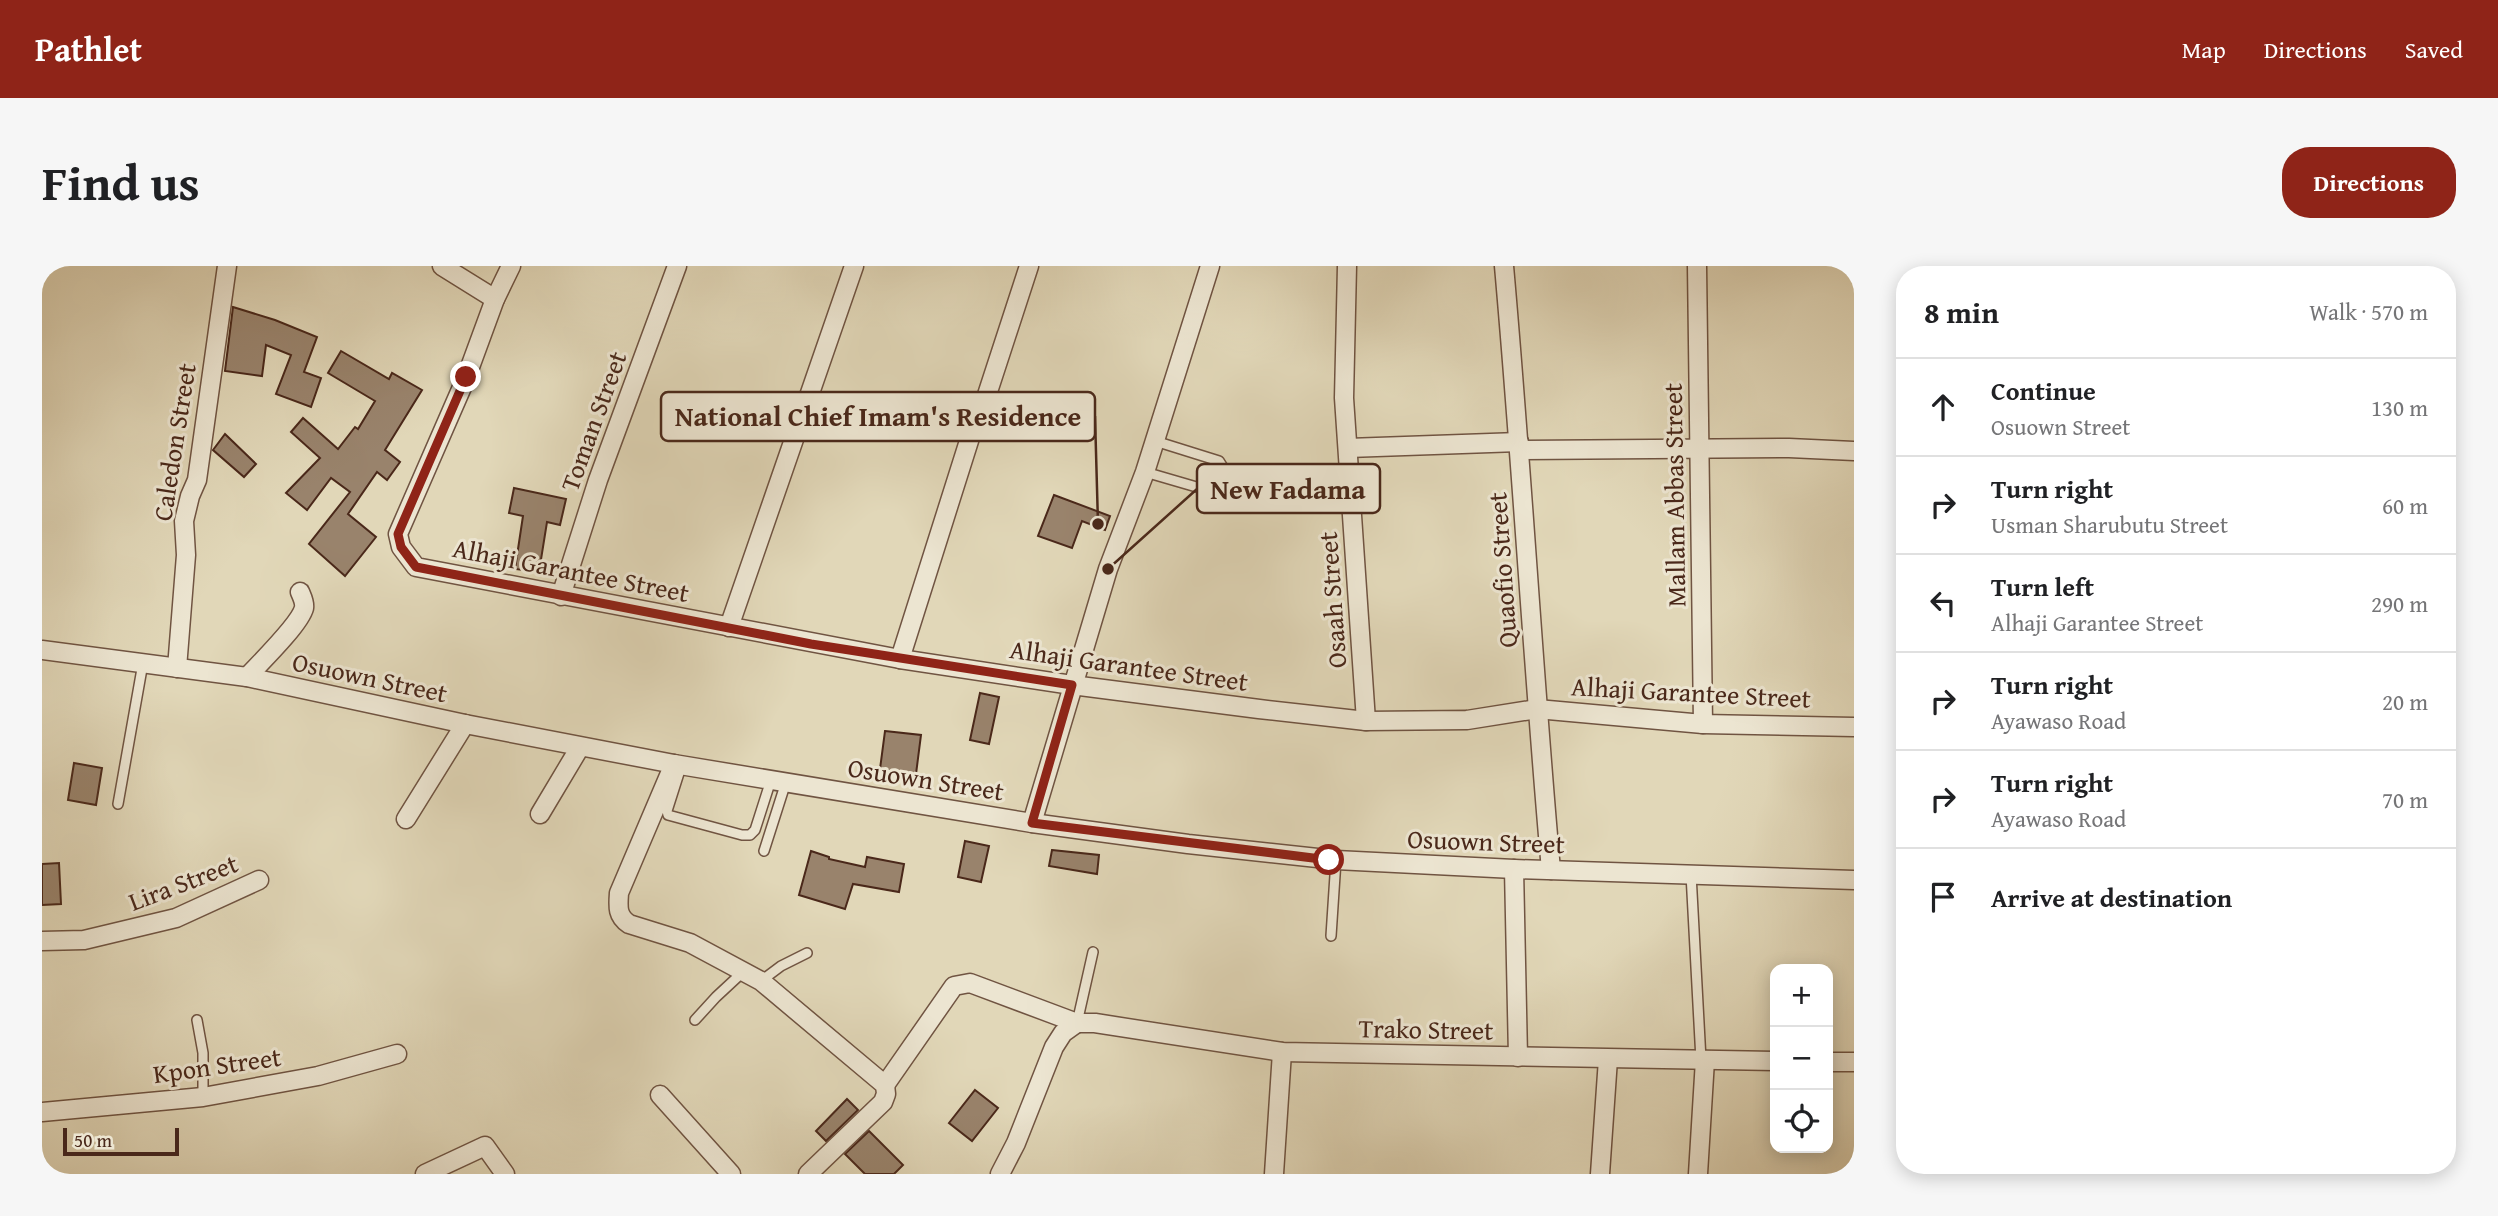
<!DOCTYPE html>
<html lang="en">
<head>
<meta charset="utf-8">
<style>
  :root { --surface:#fff; --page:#f6f6f6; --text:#202124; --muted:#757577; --line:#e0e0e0; --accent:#8f2418 }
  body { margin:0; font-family:"Gentium Book Plus",serif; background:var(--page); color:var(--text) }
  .controls { position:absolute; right:21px; bottom:21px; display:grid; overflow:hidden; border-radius:14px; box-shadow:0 4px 18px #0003 }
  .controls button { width:63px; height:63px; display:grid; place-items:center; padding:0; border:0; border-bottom:2px solid var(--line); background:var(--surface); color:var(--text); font:35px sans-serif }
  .scale { position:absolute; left:21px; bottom:18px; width:116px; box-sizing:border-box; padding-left:7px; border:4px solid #4a281a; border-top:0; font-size:19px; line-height:24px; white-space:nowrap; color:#4a281a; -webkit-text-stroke:5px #ece5d1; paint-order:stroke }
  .stop { position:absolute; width:21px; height:21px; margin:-16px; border:5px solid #8f2418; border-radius:50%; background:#fff }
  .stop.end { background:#8f2418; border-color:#fff; box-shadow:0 2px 7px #0008 }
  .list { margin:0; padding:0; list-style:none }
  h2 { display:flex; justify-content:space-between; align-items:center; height:91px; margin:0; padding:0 28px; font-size:30px }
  h2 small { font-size:23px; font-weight:400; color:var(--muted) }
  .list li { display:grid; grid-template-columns:46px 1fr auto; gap:21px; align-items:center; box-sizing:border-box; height:98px; padding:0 28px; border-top:2px solid var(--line) }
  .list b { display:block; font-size:26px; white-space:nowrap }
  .list p { margin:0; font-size:23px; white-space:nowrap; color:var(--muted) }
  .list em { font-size:23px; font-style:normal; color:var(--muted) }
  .icon { flex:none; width:38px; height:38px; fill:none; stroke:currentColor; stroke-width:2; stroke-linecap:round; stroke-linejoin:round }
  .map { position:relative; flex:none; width:1812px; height:908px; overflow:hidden; border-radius:28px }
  header { display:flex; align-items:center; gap:42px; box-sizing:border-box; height:98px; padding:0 35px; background:var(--accent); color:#fff }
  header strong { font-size:33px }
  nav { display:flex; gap:38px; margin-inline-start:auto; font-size:24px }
  .intro { display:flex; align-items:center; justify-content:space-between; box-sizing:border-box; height:168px; padding:0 42px }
  h1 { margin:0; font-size:49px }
  .button { padding:18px 32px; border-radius:28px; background:var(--accent); color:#fff; font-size:24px; font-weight:700 }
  main { display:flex; gap:42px; padding:0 42px }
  aside { flex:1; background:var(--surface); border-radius:28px; box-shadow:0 4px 18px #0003 }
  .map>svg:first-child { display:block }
</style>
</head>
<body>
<header>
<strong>Pathlet</strong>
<nav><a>Map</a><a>Directions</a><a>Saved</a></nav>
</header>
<div class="intro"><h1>Find us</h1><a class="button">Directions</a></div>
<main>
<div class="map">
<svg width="1812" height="908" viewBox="0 0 1812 908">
  <rect width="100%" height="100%" fill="#e1d7b8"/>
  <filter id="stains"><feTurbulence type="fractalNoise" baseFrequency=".00286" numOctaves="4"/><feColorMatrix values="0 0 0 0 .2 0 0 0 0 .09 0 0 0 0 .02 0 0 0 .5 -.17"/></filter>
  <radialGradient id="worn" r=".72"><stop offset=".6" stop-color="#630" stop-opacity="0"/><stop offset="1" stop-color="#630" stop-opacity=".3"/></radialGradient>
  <g fill="#99836c" stroke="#4a281a" stroke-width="2">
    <path d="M191,41L233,54L275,71L262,106L279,112L269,141L234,128L249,89L224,79L220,110L183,105Z"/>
    <path d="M299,85L347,113L350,107L380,124L343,184L358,196L345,214L335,206L306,248L334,271L303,310L267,278L308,226L289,212L265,244L244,227L278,192L249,166L261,152L296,183L313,161L316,163L333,135L286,107Z"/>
    <path d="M183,168L214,198L202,211L171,184Z"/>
    <path d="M472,222L524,233L518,259L505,256L497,306L473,303L481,250L467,247Z"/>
    <path d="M1012,229L1068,250L1063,264L1040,255L1030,282L996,270Z"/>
    <path d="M938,427L957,431L947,478L928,474Z"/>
    <path d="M843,465L879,469L874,508L838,503Z"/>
    <path d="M32,497L60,502L54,539L26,534Z"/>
    <path d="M923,575L947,580L939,616L916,611Z"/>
    <path d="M1010,584L1057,589L1055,608L1007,600Z"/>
    <path d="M769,585L787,591V593L823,601L825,591L862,598L857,626L811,618L803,643L757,629Z"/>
    <path d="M17,597L19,638L0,639V598Z"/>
    <path d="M933,824L956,842L930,875L907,857Z"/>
    <path d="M805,833L816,844L784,875L774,865Z"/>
    <path d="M827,865L861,899L852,908H823L803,888Z"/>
  </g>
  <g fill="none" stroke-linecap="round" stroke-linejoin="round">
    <defs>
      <g id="lane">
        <path d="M1113,175L1177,195L1182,203L1174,228"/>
        <path d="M1103,206L1206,236"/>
        <path d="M639,501L625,545L626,549L700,569H708L713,564L729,514"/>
        <path d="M76,538L101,397"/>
        <path d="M722,585L744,516"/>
        <path d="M1649,608L1659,794"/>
        <path d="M1289,670L1294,594"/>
        <path d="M719,715L739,700L765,687"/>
        <path d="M155,754L161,787V831"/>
        <path d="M653,754L674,731L702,705"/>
        <path d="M1035,757L1051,686"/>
      </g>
      <g id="street">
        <path d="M400,0L453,33"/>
        <path d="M469,0L453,33L424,112L356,268L359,281L374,301L858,393L1030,419L1217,443L1324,455L1425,454L1495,443L1661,458L1812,461"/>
        <path d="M1305,0L1302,132L1324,455"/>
        <path d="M1462,0C1480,201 1491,403 1509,604"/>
        <path d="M1655,0L1661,458"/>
        <path d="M1306,182L1477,176"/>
        <path d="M1478,184L1747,182L1812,185"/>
        <path d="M519,330L556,214L635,0"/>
        <path d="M687,361L812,0"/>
        <path d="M0,384L205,411L423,458L632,498L990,557L1146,578L1294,594L1472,603L1812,614"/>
        <path d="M858,393L932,159L942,138L987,0"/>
        <path d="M135,402L144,289L142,255L148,230L155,214L185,0"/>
        <path d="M205,411C218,397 258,358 262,342C263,336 260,331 258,326"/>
        <path d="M632,498L577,627C576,641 575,650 587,658L648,677L719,715L843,819L844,828L841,836L766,908"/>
        <path d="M498,548L538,481"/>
        <path d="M364,553L423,458"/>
        <path d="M990,557L1066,303L1103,206L1168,0"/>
        <path d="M1472,603L1476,791"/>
        <path d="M0,675L42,674L134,652L217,614"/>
        <path d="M1786,796H1812"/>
        <path d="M843,819L912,720L928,717L1035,757H1053L1240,786L1733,795"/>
        <path d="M618,829L689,908"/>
        <path d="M0,846L161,831L276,810L355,788"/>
        <path d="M383,908L443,880L463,908"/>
        <path d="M958,908L974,877L1012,781L1021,767L1035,757"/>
        <path d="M1232,908L1240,786"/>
        <path d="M1558,908L1566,793"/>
        <path d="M1656,908L1663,794"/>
      </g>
    </defs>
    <use href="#lane" stroke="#705442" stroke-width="12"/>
    <use href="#street" stroke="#705442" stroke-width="21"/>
    <use href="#lane" stroke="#ece5d1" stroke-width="9"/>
    <use href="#street" stroke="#ece5d1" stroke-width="18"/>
  </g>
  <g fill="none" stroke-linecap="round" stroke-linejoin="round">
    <path stroke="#8f2418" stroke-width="9" d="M424,111L356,268L359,281L374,301L769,378L1030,419L990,557L1287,594"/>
  </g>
  <g text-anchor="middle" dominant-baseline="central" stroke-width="6" stroke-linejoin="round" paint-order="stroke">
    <g font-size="26" fill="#4a281a" stroke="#ece5d1">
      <text transform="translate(551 155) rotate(-70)">Toman Street</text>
      <text transform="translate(132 176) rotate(-81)">Caledon Street</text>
      <text transform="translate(1632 229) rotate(-91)">Mallam Abbas Street</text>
      <text transform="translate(529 304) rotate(11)">Alhaji Garantee Street</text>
      <text transform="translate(1460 304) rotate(-94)">Quaofio Street</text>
      <text transform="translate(1290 334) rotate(-94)">Osaah Street</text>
      <text transform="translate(1087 399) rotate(8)">Alhaji Garantee Street</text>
      <text transform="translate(328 411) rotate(12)">Osuown Street</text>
      <text transform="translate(1649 426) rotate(3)">Alhaji Garantee Street</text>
      <text transform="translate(884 513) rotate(9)">Osuown Street</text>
      <text transform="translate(1444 575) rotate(2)">Osuown Street</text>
      <text transform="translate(141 616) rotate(-21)">Lira Street</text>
      <text transform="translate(1384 763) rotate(1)">Trako Street</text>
      <text transform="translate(175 799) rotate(-8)">Kpon Street</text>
    </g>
  </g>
  <path fill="none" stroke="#4a281a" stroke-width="2.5" d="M1056 258L1053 150M1066 303L1155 223"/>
  <g fill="#4a281a" stroke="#ece5d1" stroke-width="2.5">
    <circle cx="1056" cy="258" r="7"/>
    <circle cx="1066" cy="303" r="7"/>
  </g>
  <g fill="#ece5d1" stroke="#4a281a" stroke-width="2.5">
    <rect x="619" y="126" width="434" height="49" rx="7"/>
    <rect x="1155" y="198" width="183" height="49" rx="7"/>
  </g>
  <g font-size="28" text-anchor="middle" font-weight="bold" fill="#4a281a">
    <text x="836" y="160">National Chief Imam's Residence</text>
    <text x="1246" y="233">New Fadama</text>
  </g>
  <rect width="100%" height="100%" filter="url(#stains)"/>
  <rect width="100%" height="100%" fill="url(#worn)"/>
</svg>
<div class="controls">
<button>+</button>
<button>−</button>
<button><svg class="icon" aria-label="locate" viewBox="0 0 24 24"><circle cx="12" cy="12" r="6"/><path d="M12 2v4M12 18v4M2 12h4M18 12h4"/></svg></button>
</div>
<div class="scale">50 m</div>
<div class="stop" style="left:1287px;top:594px"></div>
<div class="stop end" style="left:424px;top:111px"></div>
</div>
<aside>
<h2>8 min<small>Walk · 570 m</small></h2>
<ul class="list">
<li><svg class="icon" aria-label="ahead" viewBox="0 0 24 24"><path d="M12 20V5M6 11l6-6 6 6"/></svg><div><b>Continue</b><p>Osuown Street</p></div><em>130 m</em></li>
<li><svg class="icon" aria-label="right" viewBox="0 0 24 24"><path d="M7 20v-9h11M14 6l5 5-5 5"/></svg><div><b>Turn right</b><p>Usman Sharubutu Street</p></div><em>60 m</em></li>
<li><svg class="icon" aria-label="left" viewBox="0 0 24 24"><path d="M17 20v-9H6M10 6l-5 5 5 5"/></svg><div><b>Turn left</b><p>Alhaji Garantee Street</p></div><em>290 m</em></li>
<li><svg class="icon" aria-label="right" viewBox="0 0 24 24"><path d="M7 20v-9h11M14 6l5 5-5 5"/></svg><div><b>Turn right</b><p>Ayawaso Road</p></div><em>20 m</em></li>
<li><svg class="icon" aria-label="right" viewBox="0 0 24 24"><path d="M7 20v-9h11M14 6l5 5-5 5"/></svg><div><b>Turn right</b><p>Ayawaso Road</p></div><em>70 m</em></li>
<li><svg class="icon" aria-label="arrive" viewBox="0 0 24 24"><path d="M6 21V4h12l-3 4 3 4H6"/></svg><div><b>Arrive at destination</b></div></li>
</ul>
</aside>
</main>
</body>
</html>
